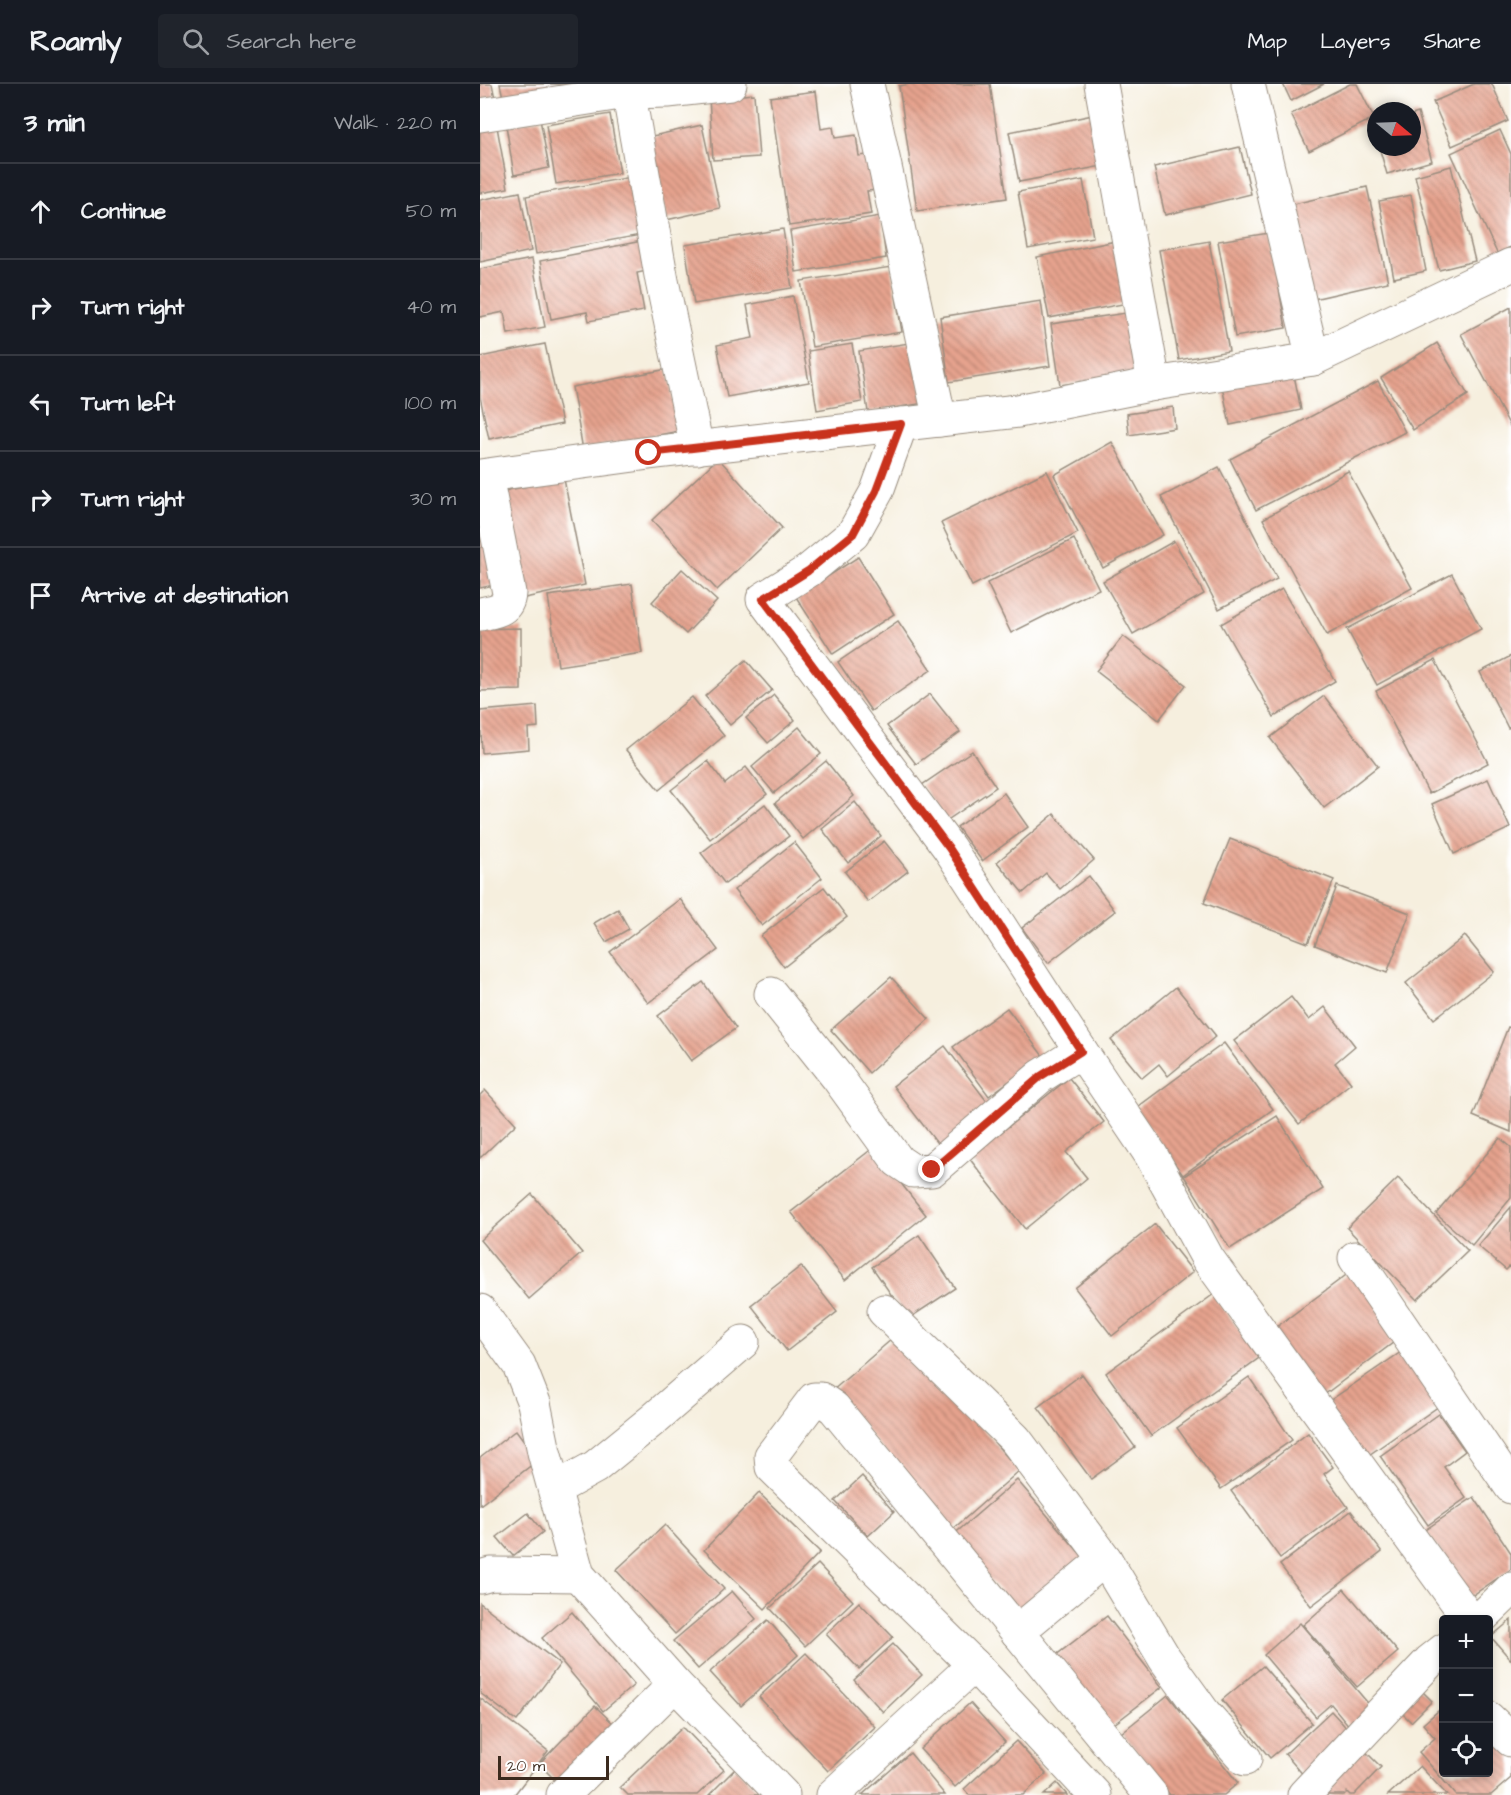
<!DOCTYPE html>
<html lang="en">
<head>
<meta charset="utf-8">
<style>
  :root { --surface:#171b24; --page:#20242c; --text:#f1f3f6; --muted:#9ea1a6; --line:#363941 }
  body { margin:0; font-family:"Architects Daughter",sans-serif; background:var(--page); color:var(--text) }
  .controls { position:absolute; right:18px; bottom:18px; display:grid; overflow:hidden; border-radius:6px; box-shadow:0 3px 9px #0003 }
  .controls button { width:54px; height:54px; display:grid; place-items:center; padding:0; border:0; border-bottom:2px solid var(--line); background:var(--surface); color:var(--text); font:30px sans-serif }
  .compass { position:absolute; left:887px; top:18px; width:54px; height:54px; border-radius:50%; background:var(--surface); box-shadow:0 3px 9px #0003; rotate:109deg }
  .scale { position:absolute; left:18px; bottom:15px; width:111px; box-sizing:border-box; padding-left:6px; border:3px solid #3b2a1e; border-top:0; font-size:16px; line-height:21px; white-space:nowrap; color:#3b2a1e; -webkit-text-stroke:4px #fff; paint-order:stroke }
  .stop { position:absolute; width:18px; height:18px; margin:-14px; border:4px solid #c8321e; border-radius:50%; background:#fff }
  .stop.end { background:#c8321e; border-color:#fff; box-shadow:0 2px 6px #0008 }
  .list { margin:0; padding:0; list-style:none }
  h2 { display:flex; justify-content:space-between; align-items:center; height:78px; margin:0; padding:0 24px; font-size:26px }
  h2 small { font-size:20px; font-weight:400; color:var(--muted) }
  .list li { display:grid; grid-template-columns:39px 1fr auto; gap:18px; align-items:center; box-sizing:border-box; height:96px; padding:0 24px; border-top:2px solid var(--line) }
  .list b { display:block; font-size:22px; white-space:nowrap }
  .list em { font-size:20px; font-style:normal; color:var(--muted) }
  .icon { flex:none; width:33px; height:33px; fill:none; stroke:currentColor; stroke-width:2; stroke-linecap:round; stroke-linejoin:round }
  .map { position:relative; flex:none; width:1031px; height:1711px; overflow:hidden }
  header { display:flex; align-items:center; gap:36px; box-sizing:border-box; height:84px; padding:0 30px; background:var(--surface); border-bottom:2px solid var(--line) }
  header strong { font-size:28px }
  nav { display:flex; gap:33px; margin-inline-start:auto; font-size:21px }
  .search { width:420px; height:54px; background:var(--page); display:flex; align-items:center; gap:15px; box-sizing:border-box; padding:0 21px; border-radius:6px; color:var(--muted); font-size:22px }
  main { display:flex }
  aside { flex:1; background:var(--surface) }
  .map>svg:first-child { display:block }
</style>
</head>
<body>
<header>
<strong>Roamly</strong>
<div class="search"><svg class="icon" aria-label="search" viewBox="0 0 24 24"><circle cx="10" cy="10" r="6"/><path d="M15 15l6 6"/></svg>Search here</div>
<nav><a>Map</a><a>Layers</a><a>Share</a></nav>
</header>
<main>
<aside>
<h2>3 min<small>Walk · 220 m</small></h2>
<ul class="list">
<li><svg class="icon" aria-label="ahead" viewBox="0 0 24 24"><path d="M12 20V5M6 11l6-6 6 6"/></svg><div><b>Continue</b></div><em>50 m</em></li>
<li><svg class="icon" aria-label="right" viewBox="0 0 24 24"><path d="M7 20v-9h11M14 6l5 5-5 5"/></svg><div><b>Turn right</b></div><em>40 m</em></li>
<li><svg class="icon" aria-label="left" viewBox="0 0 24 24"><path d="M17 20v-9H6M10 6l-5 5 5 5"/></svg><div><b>Turn left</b></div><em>100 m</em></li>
<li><svg class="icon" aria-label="right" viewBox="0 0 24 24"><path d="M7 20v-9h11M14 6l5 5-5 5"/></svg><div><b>Turn right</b></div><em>30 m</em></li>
<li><svg class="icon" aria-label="arrive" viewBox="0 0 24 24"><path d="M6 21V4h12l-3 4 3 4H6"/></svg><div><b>Arrive at destination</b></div></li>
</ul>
</aside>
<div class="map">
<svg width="1031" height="1711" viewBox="0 0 1031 1711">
  <defs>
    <pattern id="building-back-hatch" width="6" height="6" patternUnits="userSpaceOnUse" patternTransform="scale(1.5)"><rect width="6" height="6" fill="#e6a38e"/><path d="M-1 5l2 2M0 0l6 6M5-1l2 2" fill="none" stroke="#bc8573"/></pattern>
  </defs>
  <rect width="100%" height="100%" fill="#fff"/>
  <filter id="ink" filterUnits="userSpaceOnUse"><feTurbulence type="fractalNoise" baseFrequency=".0167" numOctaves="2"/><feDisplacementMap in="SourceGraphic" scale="12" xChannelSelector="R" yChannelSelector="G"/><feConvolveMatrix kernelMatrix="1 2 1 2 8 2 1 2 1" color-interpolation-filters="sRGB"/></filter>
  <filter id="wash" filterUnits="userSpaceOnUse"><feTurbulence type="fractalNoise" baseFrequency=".008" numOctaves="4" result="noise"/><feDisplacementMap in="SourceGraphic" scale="24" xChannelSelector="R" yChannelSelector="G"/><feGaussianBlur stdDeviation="1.35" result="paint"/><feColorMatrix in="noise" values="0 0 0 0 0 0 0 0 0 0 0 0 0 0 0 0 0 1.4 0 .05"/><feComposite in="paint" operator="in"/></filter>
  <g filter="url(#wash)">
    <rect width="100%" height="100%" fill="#f6efde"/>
    <g id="blocks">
      <g fill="url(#building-back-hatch)">
        <path d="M0,0H12L15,14L0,16Z"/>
        <path d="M20,0H105L24,18Z"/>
        <path d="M429,0H510L527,114L437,127L419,2Z"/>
        <path d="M803,0H844L811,17Z"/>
        <path d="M870,0H877L894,34L829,67L811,30Z"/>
        <path d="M994,0H1012L1028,37L972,62L953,18Z"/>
        <path d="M336,7L341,45L353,43L355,54L376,51L379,72L394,70L399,106L387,107L391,130L309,142L290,13Z"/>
        <path d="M274,10L279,73L233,76L229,14Z"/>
        <path d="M623,29L633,80L539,98L529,48Z"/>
        <path d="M938,29L952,77L907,90L899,63H932V31Z"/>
        <path d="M130,30L140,89L76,100L66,41Z"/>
        <path d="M60,35L69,84L34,91L26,41Z"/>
        <path d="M16,37L28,104L0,109V41Z"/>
        <path d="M222,41L240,124L186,136L168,53Z"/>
        <path d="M1020,46L1031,70V163L1017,169L971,69Z"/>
        <path d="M760,63L771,110L685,131L674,83Z"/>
        <path d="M971,82L995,177L959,186L935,92Z"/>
        <path d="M151,93L161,151L56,170L46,112Z"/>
        <path d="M603,96L613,153L548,165L538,108Z"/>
        <path d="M887,103L908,198L829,216L809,121Z"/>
        <path d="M40,108L51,167L0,178V116Z"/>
        <path d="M931,111L946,187L914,194L899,117Z"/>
        <path d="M400,132L406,174L316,188L310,147Z"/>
        <path d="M303,145L312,204L214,220L205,161Z"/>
        <path d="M789,149L806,244L755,253L738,157Z"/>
        <path d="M162,157L167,187L157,189L164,227L109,237L107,228L71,235L60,177Z"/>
        <path d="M636,157L648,219L569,234L557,173Z"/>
        <path d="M729,157L749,267L699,276L679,166Z"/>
        <path d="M52,175L65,243L28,250L24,228L0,233V185Z"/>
        <path d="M411,183L422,248L332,263L321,197Z"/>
        <path d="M313,212L329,298L247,313L237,261L273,254L267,221Z"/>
        <path d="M561,217L570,282L469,298L460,233Z"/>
        <path d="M1031,223V344L981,250Z"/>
        <path d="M653,228L662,289L580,301L571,240Z"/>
        <path d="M435,258L445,319L388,328L379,267Z"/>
        <path d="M957,259L988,311L933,346L901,294Z"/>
        <path d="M65,260L82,340L9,355L0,313V273Z"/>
        <path d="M372,260L382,318L337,326L328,267Z"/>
        <path d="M188,285L199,347L103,366L92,303Z"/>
        <path d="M813,286L821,326L750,341L742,302Z"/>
        <path d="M898,297L925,348L776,426L750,375Z"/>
        <path d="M693,323L695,344L649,351L647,330Z"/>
        <path d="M632,358L683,451L623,484L574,391Z"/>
        <path d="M238,374L302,444L237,506L172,436Z"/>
        <path d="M739,383L797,495L739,525L681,413Z"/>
        <path d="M567,387L598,449L492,502L461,439Z"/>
        <path d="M868,387L932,504L847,551L783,435Z"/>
        <path d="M84,395L105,501L40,515L19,408Z"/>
        <path d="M0,415L23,499L0,504Z"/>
        <path d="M594,455L619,505L531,549L507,499Z"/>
        <path d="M694,457L724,510L653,550L623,497Z"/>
        <path d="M378,473L414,530L353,570L316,513Z"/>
        <path d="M202,485L237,517L206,550L172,518Z"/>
        <path d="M972,490L1001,545L897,601L867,545Z"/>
        <path d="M152,500L162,569L78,582L68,512Z"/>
        <path d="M802,505L855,597L794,633L741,540Z"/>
        <path d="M418,537L451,586L391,627L358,578Z"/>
        <path d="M41,544V606L0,607V545Z"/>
        <path d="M643,552L706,601L679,636L616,587Z"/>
        <path d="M1031,572V643L1028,644L1000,588Z"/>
        <path d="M266,576L292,606L250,641L225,612Z"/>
        <path d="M955,576L1008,679L949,710L896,607Z"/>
        <path d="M450,610L480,648L436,680L407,642Z"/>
        <path d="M294,611L315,636L288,659L266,634Z"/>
        <path d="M844,612L898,682L844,724L790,654Z"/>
        <path d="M212,613L244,652L179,706L146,666Z"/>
        <path d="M57,622L58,643L48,644L49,665L2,669L0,627Z"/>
        <path d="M319,643L341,670L294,709L272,683Z"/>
        <path d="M492,667L516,703L466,737L442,701Z"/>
        <path d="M228,677L245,700L266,683L287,710L230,755L191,706Z"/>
        <path d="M346,677L374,712L323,755L295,719Z"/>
        <path d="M1008,695L1030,744L974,770L952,720Z"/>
        <path d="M524,709L548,743L502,777L477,743Z"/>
        <path d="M375,718L401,752L368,779L342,745Z"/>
        <path d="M285,720L309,752L245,800L221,769Z"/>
        <path d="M574,730L614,776L580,805L566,789L543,809L517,778Z"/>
        <path d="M750,755L854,796L828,859L724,819Z"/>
        <path d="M404,757L428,787L388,818L365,788Z"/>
        <path d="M314,758L342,794L282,842L254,806Z"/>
        <path d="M609,792L635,827L568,879L542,844Z"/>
        <path d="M857,802L930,829L907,889L835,861Z"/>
        <path d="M344,803L367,833L304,883L281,852Z"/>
        <path d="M200,815L238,866L168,919L130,868Z"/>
        <path d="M138,825L149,845L126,858L114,839Z"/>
        <path d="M985,852L1014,888L954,935L926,899Z"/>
        <path d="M411,893L449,935L389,989L351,946Z"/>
        <path d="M223,898L256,944L211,977L178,932Z"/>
        <path d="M696,903L736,952L688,992L679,980L662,994L631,956Z"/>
        <path d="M811,913L829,936L845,923L875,962L855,979L871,999L819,1040L754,957Z"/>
        <path d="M527,924L563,972L509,1012L473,963Z"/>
        <path d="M1028,943L1031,944V1048L993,1032Z"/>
        <path d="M744,959L793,1025L703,1091L655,1025Z"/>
        <path d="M465,962L515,1028L463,1067L413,1002Z"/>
        <path d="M589,994L624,1038L586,1068L607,1094L545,1145L489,1074Z"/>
        <path d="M5,1006L36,1040L0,1074V1011Z"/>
        <path d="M797,1032L843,1105L750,1165L704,1092Z"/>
        <path d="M1020,1054L1031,1063V1114L992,1161L956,1130Z"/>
        <path d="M393,1064L446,1131L365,1196L311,1128Z"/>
        <path d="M918,1094L988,1167L937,1216L867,1144Z"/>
        <path d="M52,1110L102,1169L49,1215L0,1156Z"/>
        <path d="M1031,1123V1181L1026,1186L998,1162Z"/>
        <path d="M675,1140L713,1188L632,1252L595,1204Z"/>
        <path d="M439,1151L475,1204L428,1235L392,1183Z"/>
        <path d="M321,1182L357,1228L307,1267L271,1221Z"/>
        <path d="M873,1186L922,1252L836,1317L787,1250Z"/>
        <path d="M734,1210L779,1274L671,1352L626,1289Z"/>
        <path d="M420,1248L539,1387L472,1446L352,1307Z"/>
        <path d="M921,1268L959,1322L883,1375L845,1320Z"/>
        <path d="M602,1290L655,1363L611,1395L558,1323Z"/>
        <path d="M769,1293L812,1356L741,1405L697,1344Z"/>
        <path d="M959,1330L985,1367L964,1383L986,1414L948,1441L900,1372Z"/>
        <path d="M36,1346L58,1376L0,1421V1374Z"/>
        <path d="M828,1349L853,1383L844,1390L868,1423L800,1474L751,1407Z"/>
        <path d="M382,1392L414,1428L388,1452L355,1417Z"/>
        <path d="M537,1396L603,1473L539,1530L472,1452Z"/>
        <path d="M279,1409L340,1468L285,1525L224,1466Z"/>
        <path d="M994,1413L1031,1469V1485L990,1513L945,1446Z"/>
        <path d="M871,1427L902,1468L831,1522L800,1481Z"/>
        <path d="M48,1429L63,1448L33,1472L17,1453Z"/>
        <path d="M185,1441L244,1505L195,1550L136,1486Z"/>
        <path d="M338,1480L373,1517L325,1562L290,1524Z"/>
        <path d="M864,1505L918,1568L877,1603L823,1541Z"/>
        <path d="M252,1507L276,1535L218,1585L193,1557Z"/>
        <path d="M379,1518L413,1553L379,1585L346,1550Z"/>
        <path d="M0,1519L80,1580L37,1637L0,1609Z"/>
        <path d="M92,1528L154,1601L123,1627L62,1554Z"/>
        <path d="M627,1532L682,1603L629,1644L575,1572Z"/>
        <path d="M288,1536L318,1571L261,1622L230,1588Z"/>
        <path d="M1031,1536V1576L1011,1553Z"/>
        <path d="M820,1539L892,1624L870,1643L851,1620L836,1633L784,1571Z"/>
        <path d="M413,1560L442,1591L403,1628L374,1596Z"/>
        <path d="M326,1569L395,1643L348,1687L279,1613Z"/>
        <path d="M783,1582L832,1639L790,1674L742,1616Z"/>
        <path d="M935,1600L952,1617L931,1638L914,1621Z"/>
        <path d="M688,1611L758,1699L744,1711H690L641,1649Z"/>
        <path d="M0,1614L68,1667L34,1711H0Z"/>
        <path d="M490,1619L525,1658L475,1703L440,1665Z"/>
        <path d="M115,1622L139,1645L83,1704L59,1680Z"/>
        <path d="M964,1622V1688H1008V1647L1031,1673V1694L1011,1711H976L939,1668L955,1654L943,1640Z"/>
        <path d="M851,1627L873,1651L826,1694L805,1670Z"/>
        <path d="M203,1643L244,1686L217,1711H148L140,1703Z"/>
        <path d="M536,1657L566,1690L543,1711H489L484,1705Z"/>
        <path d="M881,1663L901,1683L874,1711H870L867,1708L864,1711H834Z"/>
        <path d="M430,1669L465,1711H382Z"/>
        <path d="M940,1682L967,1711H908Z"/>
        <path d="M256,1684L283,1711H229Z"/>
        <path d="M577,1699L587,1711H564Z"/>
      </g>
    </g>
  </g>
  <g filter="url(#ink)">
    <use href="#blocks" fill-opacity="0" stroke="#988c7e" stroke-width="1.5"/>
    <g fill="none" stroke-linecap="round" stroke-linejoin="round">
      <defs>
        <g id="minor">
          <path d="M147,0L182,197L217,364"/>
          <path d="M387,0L460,336"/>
          <path d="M621,0L674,300"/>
          <path d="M768,0L833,275"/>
          <path d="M0,31L147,8L188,7L250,0"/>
          <path d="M421,340L397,407L373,450L328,487L283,515L469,764L601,967"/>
          <path d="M0,392L169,369L538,327L674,300L833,275L1031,181"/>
          <path d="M0,530C14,527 28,527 29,509L6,392"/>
          <path d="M291,910L358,994L418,1077L433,1087L452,1086L561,992L601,967L671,1071L728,1175L990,1536"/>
          <path d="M875,1174L1031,1403"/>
          <path d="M0,1227L39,1281L54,1319L64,1368L98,1491L195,1600L303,1711"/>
          <path d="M404,1227L535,1355L625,1475L685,1575L724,1629L765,1675"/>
          <path d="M75,1405L115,1383L174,1335L263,1258"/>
          <path d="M0,1493L11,1490L98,1491"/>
          <path d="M999,1536L1031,1505"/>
          <path d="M537,1548L625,1475"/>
          <path d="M1008,1634L1031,1656"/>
          <path d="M83,1711L195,1600"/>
          <path d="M353,1711L494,1581"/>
          <path d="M615,1711L494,1581L292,1383L291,1372L334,1315H341L354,1324L671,1711"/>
          <path d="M824,1711L950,1577L964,1566"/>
        </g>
      </defs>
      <use href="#minor" stroke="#988c7e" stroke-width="35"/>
      <use href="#minor" stroke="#fff" stroke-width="33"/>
    </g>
  </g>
  <g fill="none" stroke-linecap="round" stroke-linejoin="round" filter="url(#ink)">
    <path stroke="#c8321e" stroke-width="8" d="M169,369L421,340L396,407L373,450L328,487L283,515L469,764L601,967L561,992L452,1086"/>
  </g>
</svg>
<div class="controls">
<button>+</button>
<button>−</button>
<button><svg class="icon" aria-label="locate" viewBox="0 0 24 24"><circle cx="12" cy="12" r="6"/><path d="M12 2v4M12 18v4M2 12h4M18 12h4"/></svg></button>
</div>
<svg class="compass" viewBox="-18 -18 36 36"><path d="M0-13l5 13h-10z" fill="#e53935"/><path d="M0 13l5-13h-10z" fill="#9ea1a6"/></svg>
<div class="scale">20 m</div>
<div class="stop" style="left:169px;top:369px"></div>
<div class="stop end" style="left:452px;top:1086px"></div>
</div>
</main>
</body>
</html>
